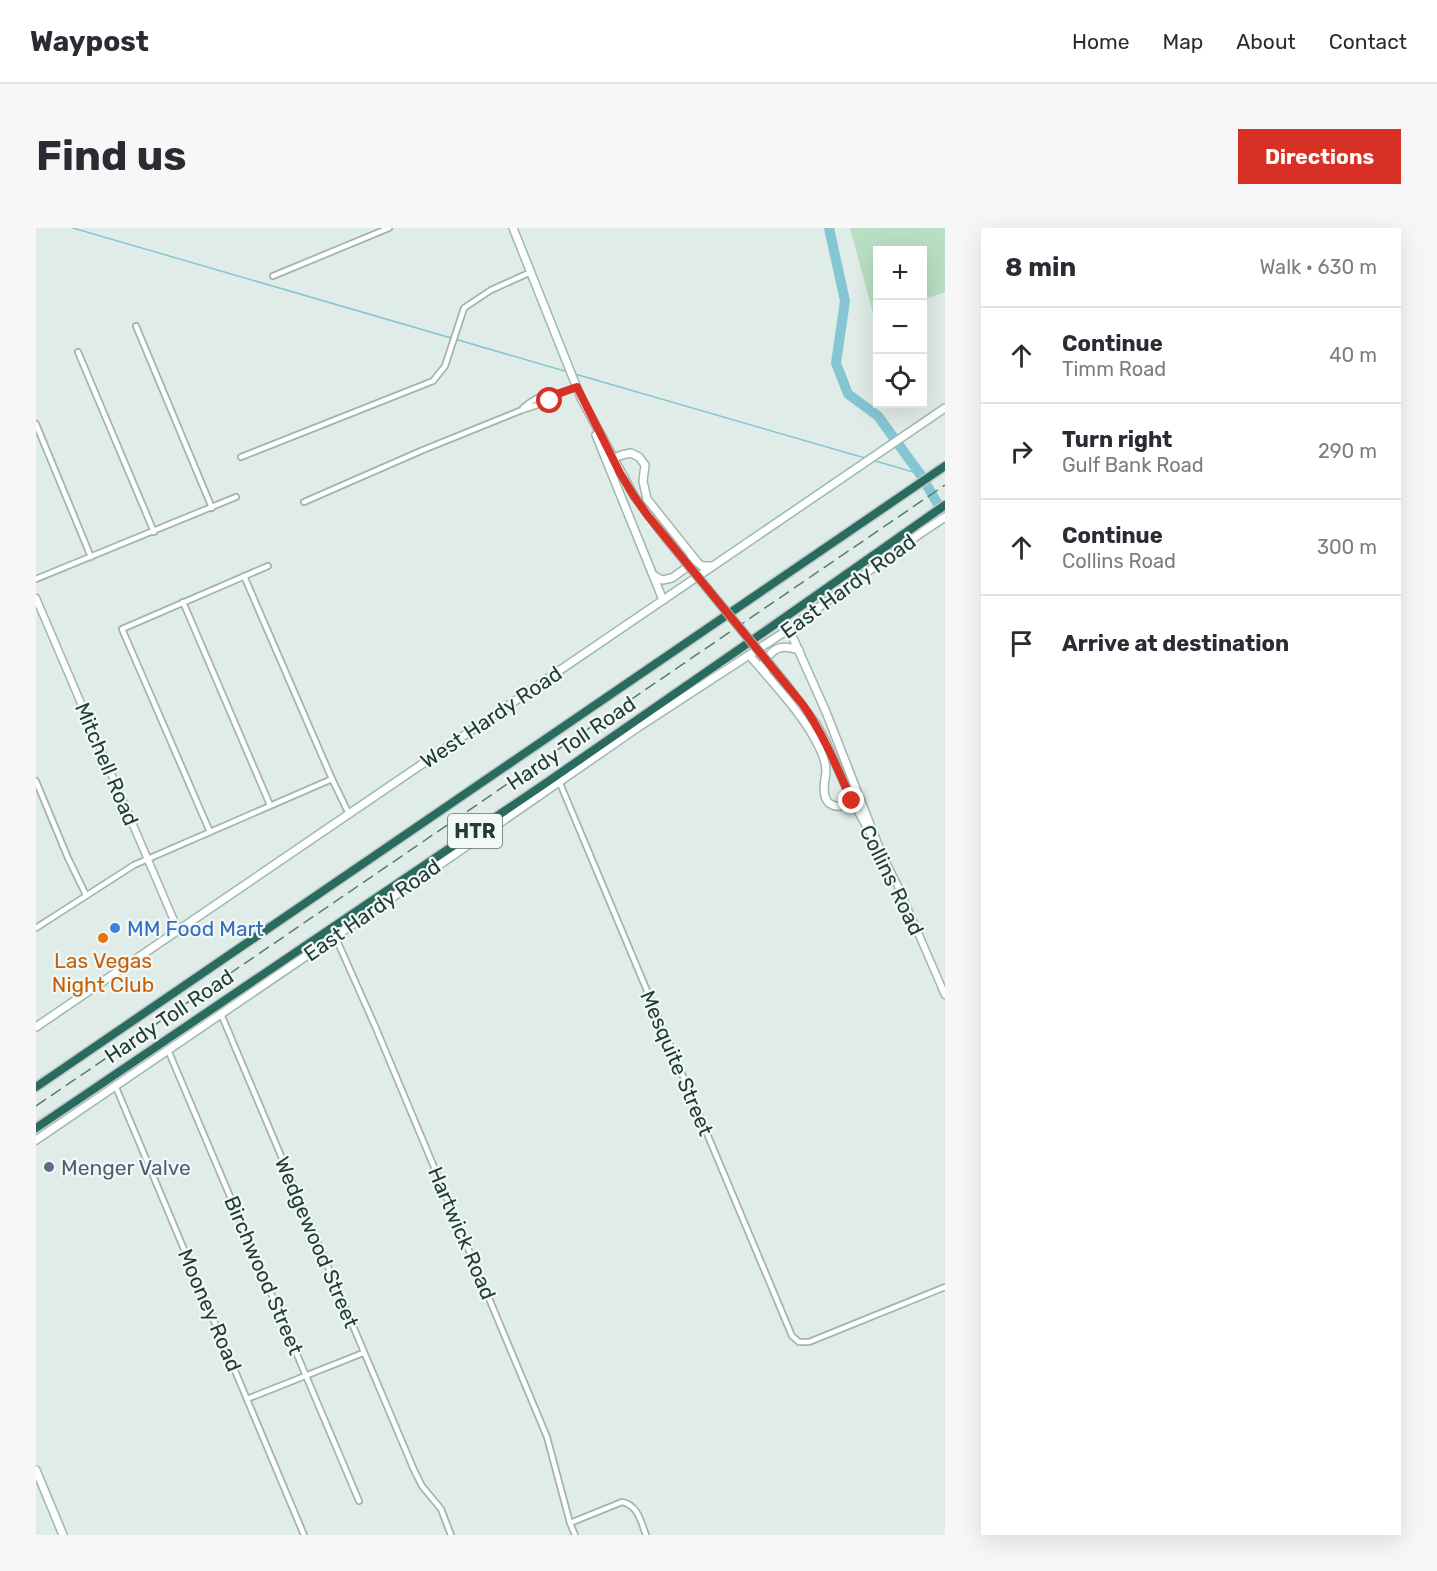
<!DOCTYPE html>
<html lang="en">
<head>
<meta charset="utf-8">
<style>
  :root { --surface:#fff; --page:#f7f7f7; --text:#2b2b33; --muted:#7c7c81; --line:#e1e1e2; --accent:#d93025 }
  body { margin:0; font-family:Rubik,sans-serif; background:var(--page); color:var(--text) }
  .controls { position:absolute; right:18px; top:18px; display:grid; overflow:hidden; border-radius:0px; box-shadow:0 6px 24px #0002 }
  .controls button { width:54px; height:54px; display:grid; place-items:center; padding:0; border:0; border-bottom:2px solid var(--line); background:var(--surface); color:var(--text); font:30px sans-serif }
  .stop { position:absolute; width:18px; height:18px; margin:-14px; border:4px solid #d93025; border-radius:50%; background:#fff }
  .stop.end { background:#d93025; border-color:#fff; box-shadow:0 2px 6px #0008 }
  .list { margin:0; padding:0; list-style:none }
  h2 { display:flex; justify-content:space-between; align-items:center; height:78px; margin:0; padding:0 24px; font-size:26px }
  h2 small { font-size:20px; font-weight:400; color:var(--muted) }
  .list li { display:grid; grid-template-columns:39px 1fr auto; gap:18px; align-items:center; box-sizing:border-box; height:96px; padding:0 24px; border-top:2px solid var(--line) }
  .list b { display:block; font-size:22px; white-space:nowrap }
  .list p { margin:0; font-size:20px; white-space:nowrap; color:var(--muted) }
  .list em { font-size:20px; font-style:normal; color:var(--muted) }
  .icon { flex:none; width:33px; height:33px; fill:none; stroke:currentColor; stroke-width:2; stroke-linecap:round; stroke-linejoin:round }
  .map { position:relative; flex:none; width:909px; height:1307px; overflow:hidden; border-radius:0px }
  header { display:flex; align-items:center; gap:36px; box-sizing:border-box; height:84px; padding:0 30px; background:var(--surface); border-bottom:2px solid var(--line) }
  header strong { font-size:28px }
  nav { display:flex; gap:33px; margin-inline-start:auto; font-size:21px }
  .intro { display:flex; align-items:center; justify-content:space-between; box-sizing:border-box; height:144px; padding:0 36px }
  h1 { margin:0; font-size:42px }
  .button { padding:15px 27px; border-radius:0px; background:var(--accent); color:#fff; font-size:21px; font-weight:700 }
  main { display:flex; gap:36px; padding:0 36px }
  aside { flex:1; background:var(--surface); border-radius:0px; box-shadow:0 6px 24px #0002 }
  .map>svg:first-child { display:block }
</style>
</head>
<body>
<header>
<strong>Waypost</strong>
<nav><a>Home</a><a>Map</a><a>About</a><a>Contact</a></nav>
</header>
<div class="intro"><h1>Find us</h1><a class="button">Directions</a></div>
<main>
<div class="map">
<svg width="909" height="1307" viewBox="0 0 909 1307">
  <rect width="100%" height="100%" fill="#e0ece7"/>
  <path fill="#b8dec3" d="M814,0H909V64L887,72L886,22H842L841,86L837,85Z"/>
  <g fill="none" stroke-linecap="round" stroke-linejoin="round">
    <g stroke="#85c6d4" stroke-width="1.5">
      <path d="M37,0L532,144"/>
      <path d="M539,146L829,230"/>
      <path d="M836,232L884,246"/>
    </g>
    <path stroke="#85c6d4" stroke-width="10" d="M793,0L809,73L800,135L812,166L842,188L884,246L909,288"/>
    <defs>
      <g id="minor">
        <path d="M237,48L353,0"/>
        <path d="M100,98L176,280"/>
        <path d="M42,124L118,304"/>
        <path d="M487,180C498,170 510,164 524,165"/>
        <path d="M0,196L55,329"/>
        <path d="M205,229L397,153L409,138L428,80L455,62L495,44"/>
        <path d="M268,274L387,222L486,182L514,173L524,165L541,159"/>
        <path d="M208,348L296,551L313,586"/>
        <path d="M0,351L200,269"/>
        <path d="M147,374L234,577"/>
        <path d="M0,553L32,630L50,667"/>
        <path d="M523,553L756,1108L763,1114H773L909,1059"/>
        <path d="M174,604L86,401L232,338"/>
        <path d="M0,700L98,637L296,551"/>
        <path d="M299,708L339,798L511,1209L534,1295L539,1307"/>
        <path d="M185,786L378,1242L386,1258L405,1281L415,1307"/>
        <path d="M132,822L323,1273"/>
        <path d="M79,857L268,1307"/>
        <path d="M211,1171L327,1125"/>
        <path d="M534,1295L586,1274C602,1277 605,1294 610,1307"/>
      </g>
      <g id="tertiary">
        <path d="M0,370L142,702"/>
        <path d="M816,573L835,607"/>
        <path d="M842,618L861,656L909,767"/>
      </g>
      <g id="secondary">
        <path d="M477,0L545,170L598,268L629,309"/>
        <path d="M560,207L627,372"/>
        <path d="M573,232L586,227L595,225L603,229L609,237L607,253L611,271L662,335L666,338H677"/>
        <path d="M617,347L626,352L636,350L654,337L656,333L655,327"/>
        <path d="M753,401L790,484L844,622"/>
        <path d="M714,428C737,455 769,488 784,521C787,527 790,536 790,544C789,553 785,567 793,575C802,583 815,574 824,571"/>
        <path d="M730,446L727,436C737,419 745,416 763,422"/>
        <path d="M750,456L780,496L790,514L816,573"/>
        <path d="M0,799L909,180"/>
        <path d="M0,912L354,671L604,498L753,401L885,305L909,289"/>
        <path d="M0,1242L27,1307"/>
      </g>
      <g id="motorway">
        <path d="M0,859L909,238"/>
        <path d="M0,900L510,555L715,413L909,277"/>
      </g>
    </defs>
    <use href="#minor" stroke="#a3b4ae" stroke-width="8"/>
    <use href="#tertiary" stroke="#a3b4ae" stroke-width="9"/>
    <use href="#secondary" stroke="#9eb8af" stroke-width="10"/>
    <use href="#motorway" stroke="#c1c9c7" stroke-width="11"/>
    <use href="#minor" stroke="#fff" stroke-width="4.5"/>
    <use href="#tertiary" stroke="#fff" stroke-width="6"/>
    <use href="#secondary" stroke="#fff" stroke-width="7"/>
    <use href="#motorway" stroke="#2a6b5f" stroke-width="8"/>
    <path stroke="#5a7971" stroke-width="1.5" stroke-dasharray="12 6" stroke-linecap="butt" d="M0,878L909,257"/>
    <defs>
      <path id="secondary-bridge" d="M629,309L750,456"/>
    </defs>
    <use href="#secondary-bridge" stroke="#9eb8af" stroke-width="10" stroke-linecap="butt"/>
    <use href="#secondary-bridge" stroke="#fff" stroke-width="7"/>
  </g>
  <g fill="none" stroke-linecap="round" stroke-linejoin="round">
    <path stroke="#d93025" stroke-width="8" d="M514,173L524,165L541,159L584,245L598,268L612,288L767,477C788,507 801,540 816,573"/>
  </g>
  <circle fill="#3f7fe0" stroke="#f1f8f5" stroke-width="2" cx="79" cy="700" r="6"/>
  <circle fill="#e8710a" stroke="#f1f8f5" stroke-width="2" cx="67" cy="710" r="6"/>
  <circle fill="#5c6f8a" stroke="#f1f8f5" stroke-width="2" cx="13" cy="939" r="6"/>
  <g text-anchor="middle" dominant-baseline="central" stroke-width="4.5" stroke-linejoin="round" paint-order="stroke">
    <rect fill="#f1f8f5" stroke="#5f756f" stroke-width="1.5" x="412" y="586" width="54" height="34" rx="4.5"/>
    <g font-size="20" font-weight="bold" fill="#203d36">
      <text x="439" y="603">HTR</text>
    </g>
    <g font-size="21" fill="#203d36" stroke="#f1f8f5">
      <text transform="translate(812 358) rotate(-36)">East Hardy Road</text>
      <text transform="translate(455 489) rotate(-34)">West Hardy Road</text>
      <text transform="translate(535 515) rotate(-34)">Hardy Toll Road</text>
      <text transform="translate(71 536) rotate(67)">Mitchell Road</text>
      <text transform="translate(856 652) rotate(64)">Collins Road</text>
      <text transform="translate(336 682) rotate(-35)">East Hardy Road</text>
      <text transform="translate(133 788) rotate(-34)">Hardy Toll Road</text>
      <text transform="translate(641 835) rotate(67)">Mesquite Street</text>
      <text transform="translate(426 1005) rotate(67)">Hartwick Road</text>
      <text transform="translate(281 1014) rotate(67)">Wedgewood Street</text>
      <text transform="translate(228 1047) rotate(67)">Birchwood Street</text>
      <text transform="translate(174 1082) rotate(67)">Mooney Road</text>
    </g>
    <g font-size="21" fill="#366cbe" stroke="#f1f8f5" text-anchor="start">
      <text x="91" y="700">MM Food Mart</text>
    </g>
    <g font-size="21" fill="#c56008" stroke="#f1f8f5">
      <text x="67" y="732">Las Vegas<tspan x="67" dy="24">Night Club</tspan></text>
    </g>
    <g font-size="21" fill="#4e5e75" stroke="#f1f8f5" text-anchor="start">
      <text x="25" y="939">Menger Valve</text>
    </g>
  </g>
</svg>
<div class="controls">
<button>+</button>
<button>−</button>
<button><svg class="icon" aria-label="locate" viewBox="0 0 24 24"><circle cx="12" cy="12" r="6"/><path d="M12 2v4M12 18v4M2 12h4M18 12h4"/></svg></button>
</div>
<div class="stop" style="left:514px;top:173px"></div>
<div class="stop end" style="left:816px;top:573px"></div>
</div>
<aside>
<h2>8 min<small>Walk · 630 m</small></h2>
<ul class="list">
<li><svg class="icon" aria-label="ahead" viewBox="0 0 24 24"><path d="M12 20V5M6 11l6-6 6 6"/></svg><div><b>Continue</b><p>Timm Road</p></div><em>40 m</em></li>
<li><svg class="icon" aria-label="right" viewBox="0 0 24 24"><path d="M7 20v-9h11M14 6l5 5-5 5"/></svg><div><b>Turn right</b><p>Gulf Bank Road</p></div><em>290 m</em></li>
<li><svg class="icon" aria-label="ahead" viewBox="0 0 24 24"><path d="M12 20V5M6 11l6-6 6 6"/></svg><div><b>Continue</b><p>Collins Road</p></div><em>300 m</em></li>
<li><svg class="icon" aria-label="arrive" viewBox="0 0 24 24"><path d="M6 21V4h12l-3 4 3 4H6"/></svg><div><b>Arrive at destination</b></div></li>
</ul>
</aside>
</main>
</body>
</html>
